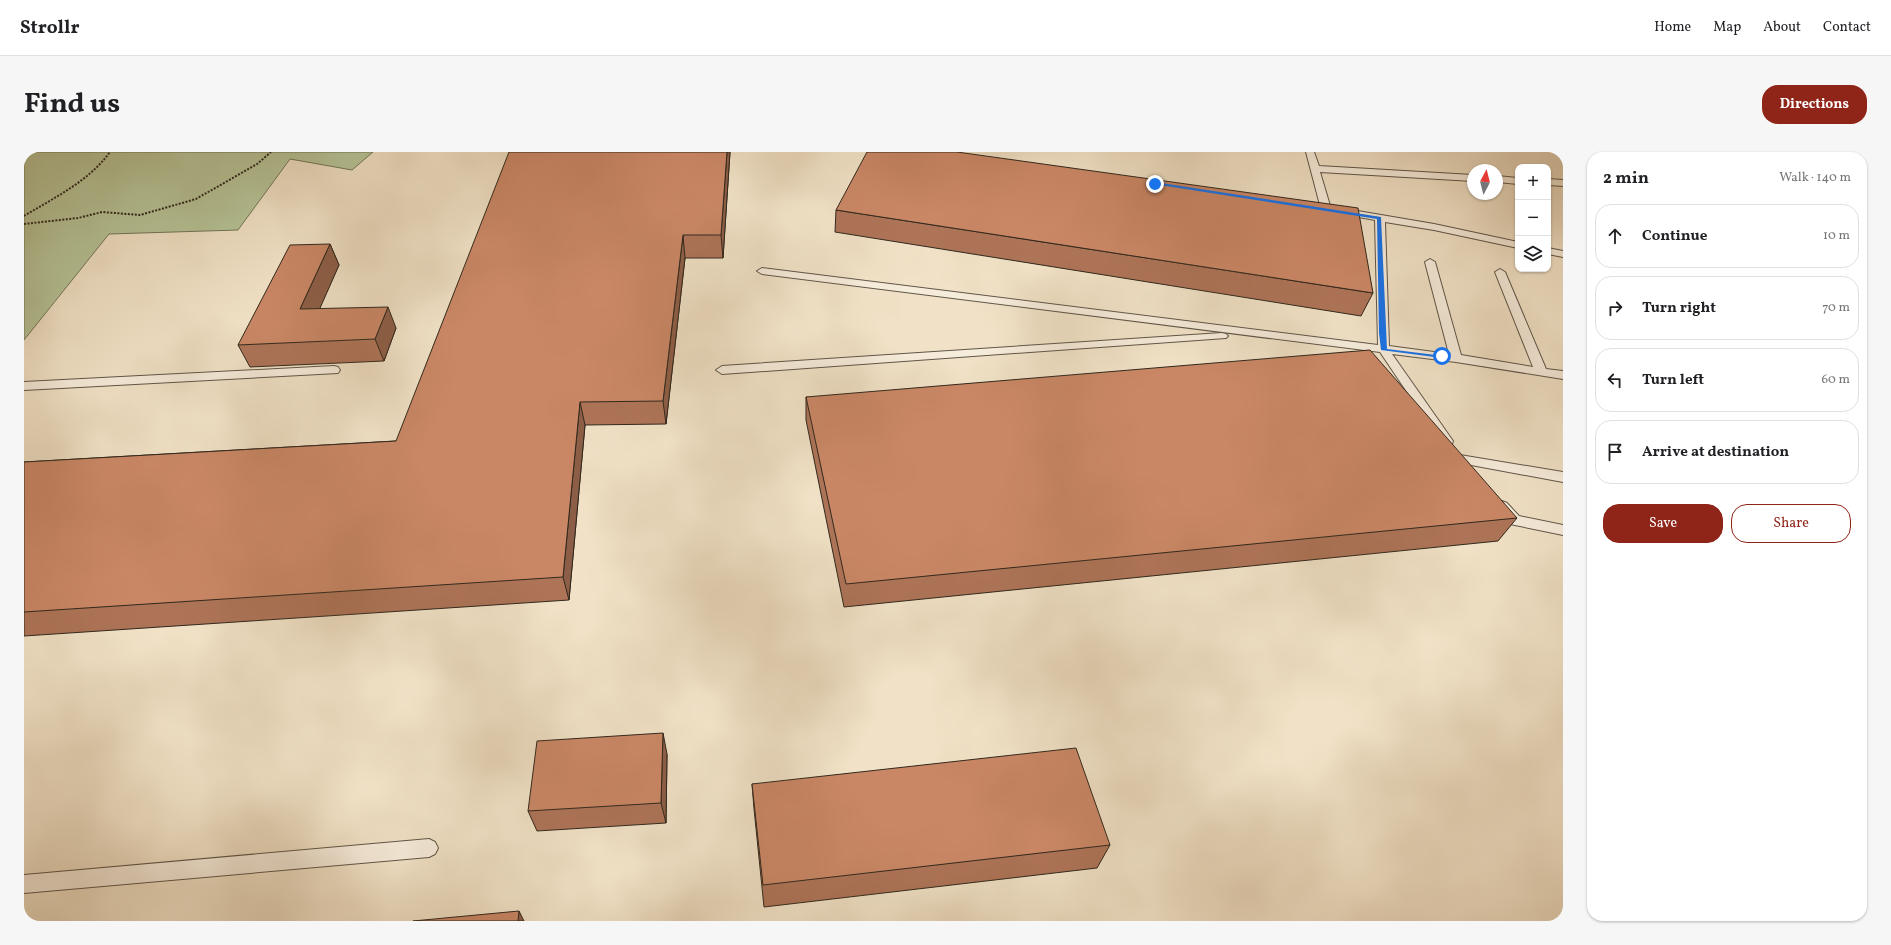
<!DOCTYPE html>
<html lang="en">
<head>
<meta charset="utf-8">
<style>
  :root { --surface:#fff; --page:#f6f6f6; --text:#202124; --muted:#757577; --line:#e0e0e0; --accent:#8f2418 }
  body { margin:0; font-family:Vollkorn,serif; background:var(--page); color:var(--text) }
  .controls { position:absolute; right:12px; top:12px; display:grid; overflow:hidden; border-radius:8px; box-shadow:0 1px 3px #0004 }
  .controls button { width:36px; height:36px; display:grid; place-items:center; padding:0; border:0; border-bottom:1px solid var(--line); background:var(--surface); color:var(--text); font:20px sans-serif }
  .compass { position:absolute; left:1443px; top:12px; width:36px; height:36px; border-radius:50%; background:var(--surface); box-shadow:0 1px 3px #0004; rotate:7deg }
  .stop { position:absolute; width:12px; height:12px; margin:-9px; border:3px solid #1a73e8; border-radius:50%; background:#fff }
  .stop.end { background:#1a73e8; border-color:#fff; box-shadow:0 1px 4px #0008 }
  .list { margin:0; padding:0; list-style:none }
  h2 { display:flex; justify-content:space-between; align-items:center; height:52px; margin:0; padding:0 16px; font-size:17px }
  h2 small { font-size:13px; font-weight:400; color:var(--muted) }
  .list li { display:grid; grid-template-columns:26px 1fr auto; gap:12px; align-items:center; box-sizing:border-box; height:64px; margin:0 8px 8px; padding:0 8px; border:1px solid var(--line); border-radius:16px }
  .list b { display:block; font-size:15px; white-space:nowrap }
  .list em { font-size:13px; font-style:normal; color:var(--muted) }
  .actions { display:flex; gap:8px; padding:12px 16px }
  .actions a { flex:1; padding:9px 0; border:1px solid var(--accent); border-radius:16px; text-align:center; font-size:14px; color:var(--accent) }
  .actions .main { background:var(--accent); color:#fff }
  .icon { flex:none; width:22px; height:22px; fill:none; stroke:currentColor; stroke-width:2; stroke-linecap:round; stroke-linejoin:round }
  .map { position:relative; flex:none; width:1539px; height:769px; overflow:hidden; border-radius:16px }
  header { display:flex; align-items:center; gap:24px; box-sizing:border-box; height:56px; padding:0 20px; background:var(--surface); border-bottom:1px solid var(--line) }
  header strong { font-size:19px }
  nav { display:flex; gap:22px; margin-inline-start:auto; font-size:14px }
  .intro { display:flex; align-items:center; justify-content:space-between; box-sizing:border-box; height:96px; padding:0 24px }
  h1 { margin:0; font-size:28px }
  .button { padding:10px 18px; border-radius:16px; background:var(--accent); color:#fff; font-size:14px; font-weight:700 }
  main { display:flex; gap:24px; padding:0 24px }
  aside { flex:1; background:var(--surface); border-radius:16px; box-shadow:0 1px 3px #0004 }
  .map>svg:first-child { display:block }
</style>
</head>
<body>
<header>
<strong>Strollr</strong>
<nav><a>Home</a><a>Map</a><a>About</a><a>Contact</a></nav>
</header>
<div class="intro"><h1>Find us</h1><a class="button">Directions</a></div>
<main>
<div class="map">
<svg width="1539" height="769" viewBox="0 0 1539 769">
  <rect width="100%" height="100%" fill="#f1e2c7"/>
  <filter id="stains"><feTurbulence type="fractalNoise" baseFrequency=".005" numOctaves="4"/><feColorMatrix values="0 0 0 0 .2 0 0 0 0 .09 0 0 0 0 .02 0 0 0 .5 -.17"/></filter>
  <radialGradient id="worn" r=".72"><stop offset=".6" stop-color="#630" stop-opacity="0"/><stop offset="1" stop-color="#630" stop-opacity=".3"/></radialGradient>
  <path fill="#b6c498" stroke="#73765a" d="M0,0H349L328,18L266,7L214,78L85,82L0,188Z"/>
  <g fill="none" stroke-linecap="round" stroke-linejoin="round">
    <defs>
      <g id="service">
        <path d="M1282,0H1290L1295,14L1449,23V29L1296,20L1307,57L1302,60L1297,57Z"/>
        <path d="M1473,24L1494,26V32L1473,30Z"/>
        <path d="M1524,27L1539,28V34L1524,33Z"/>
        <path d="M1316,56L1410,72L1494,90V96L1410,78L1361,70L1365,194L1425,202L1401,110L1406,107L1411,110L1437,203L1509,215L1471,120L1476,117L1481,120L1522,217L1539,219V227L1432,210L1368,202L1429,289L1428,292H1418L1356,200L738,122L733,119L738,116L1354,193L1351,68L1313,61L1311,59L1313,57Z"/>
        <path d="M1524,96L1539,99V105L1524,102Z"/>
        <path d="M1198,181L1202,182L1204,184L1202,186L698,222L692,218L698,214Z"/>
        <path d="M310,214L314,215L316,218L314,221L0,238V230Z"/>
        <path d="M1436,303L1539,320V330L1431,310L1430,307L1431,304Z"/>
        <path d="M1478,349L1483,351L1495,364L1539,373V383L1486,372L1471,354L1473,351Z"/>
        <path d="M405,687L411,690L414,696L411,702L405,705L0,741V723Z"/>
      </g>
    </defs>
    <use href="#service" stroke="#605648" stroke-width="2"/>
    <g stroke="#30281d" stroke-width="2" stroke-dasharray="2 1.5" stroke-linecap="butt">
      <path d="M0,64C31,45 64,30 86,0"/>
      <path d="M0,72L54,66L78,60L116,63L172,47L233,12L247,0"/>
    </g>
    <use href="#service" fill="#f6ecdb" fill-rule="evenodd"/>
  </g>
  <g fill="#ae7458" stroke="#30281d">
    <path d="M706,0L699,106H661L642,272L561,273L545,448L0,484V310L372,289Z"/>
    <path d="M812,58L1349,141L1337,164L811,80Z"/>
    <path d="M306,92L315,113L295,157L372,176L360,209L226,215L214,193Z"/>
    <path d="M782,245L1493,366L1474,389L820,455L782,268Z"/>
    <path d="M643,602L642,671L513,679L504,659Z"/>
    <path d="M728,632L1086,693L1073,716L740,755L730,657Z"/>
  </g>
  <g fill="#8d5e47" stroke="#30281d">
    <path d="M703,0H706L699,106L697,83Z"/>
    <path d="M659,83L661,106L642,272L639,249Z"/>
    <path d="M306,92L315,113L286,179L276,157Z"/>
    <path d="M364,155L372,176L360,209L351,187Z"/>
    <path d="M556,250L561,273L545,448L539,425Z"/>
    <path d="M639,581L643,602L642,671L637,651Z"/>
    <path d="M495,759L500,769H494Z"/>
  </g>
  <g fill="#ca8766" stroke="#30281d">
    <path d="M485,0H703L697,83H659L639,249L556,250L539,425L0,460V310L372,289Z"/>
    <path d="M843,0H933L1334,56L1349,141L812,58Z"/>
    <path d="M306,92L276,157L364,155L351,187L214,193L266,93Z"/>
    <path d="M1346,198L1493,366L822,432L782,245Z"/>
    <path d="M639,581L637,651L504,659L513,589Z"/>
    <path d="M1052,596L1086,693L739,733L728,632Z"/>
    <path d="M495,759L494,769H389Z"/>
  </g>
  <path fill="#1a73e8" d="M1131,30L1357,65L1363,197L1420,204L1418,206L1357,198L1355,181L1353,67L1129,32Z"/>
  <rect width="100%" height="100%" filter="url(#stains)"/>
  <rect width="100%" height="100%" fill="url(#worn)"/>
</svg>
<div class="controls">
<button>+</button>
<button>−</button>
<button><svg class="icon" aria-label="layers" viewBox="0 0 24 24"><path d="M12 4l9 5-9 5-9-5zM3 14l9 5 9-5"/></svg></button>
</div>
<svg class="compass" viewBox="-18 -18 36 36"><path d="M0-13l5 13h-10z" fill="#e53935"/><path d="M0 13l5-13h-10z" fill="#757577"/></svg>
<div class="stop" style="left:1418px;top:204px"></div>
<div class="stop end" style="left:1131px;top:32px"></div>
</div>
<aside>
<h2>2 min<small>Walk · 140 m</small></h2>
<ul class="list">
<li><svg class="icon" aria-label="ahead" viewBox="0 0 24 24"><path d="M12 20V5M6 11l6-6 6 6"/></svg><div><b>Continue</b></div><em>10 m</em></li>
<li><svg class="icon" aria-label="right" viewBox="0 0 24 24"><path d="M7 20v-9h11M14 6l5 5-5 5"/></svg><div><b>Turn right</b></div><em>70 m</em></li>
<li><svg class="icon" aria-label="left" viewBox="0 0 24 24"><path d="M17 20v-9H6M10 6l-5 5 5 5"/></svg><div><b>Turn left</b></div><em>60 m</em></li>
<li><svg class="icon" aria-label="arrive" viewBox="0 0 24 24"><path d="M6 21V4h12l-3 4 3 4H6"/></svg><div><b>Arrive at destination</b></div></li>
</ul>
<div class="actions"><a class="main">Save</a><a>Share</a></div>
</aside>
</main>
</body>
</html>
